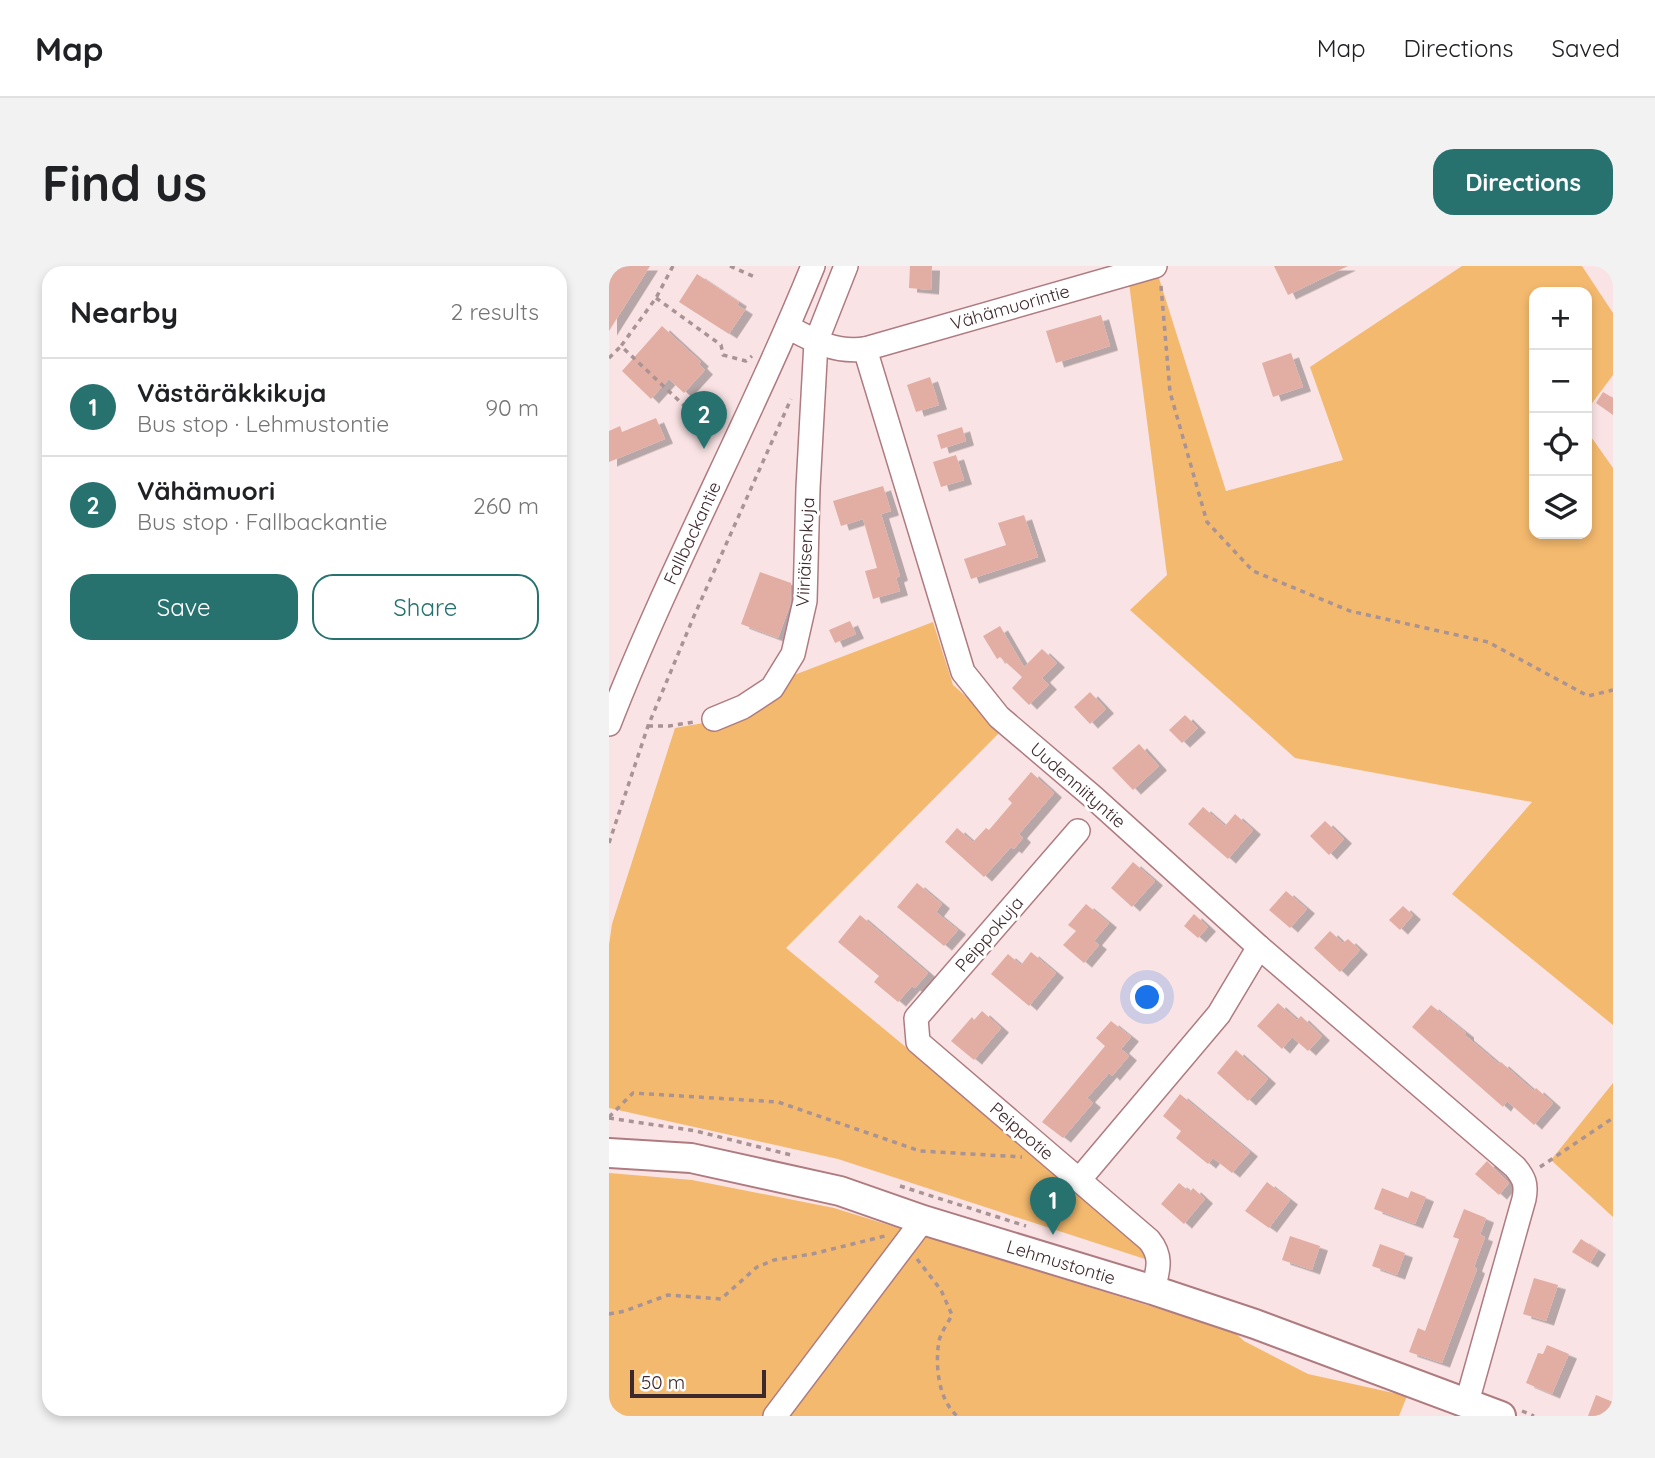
<!DOCTYPE html>
<html lang="en">
<head>
<meta charset="utf-8">
<style>
  :root { --surface:#fff; --page:#f2f2f2; --text:#202124; --muted:#757577; --line:#e0e0e0; --accent:#27726f }
  body { margin:0; font-family:Quicksand,sans-serif; background:var(--page); color:var(--text) }
  .controls { position:absolute; right:21px; top:21px; display:grid; overflow:hidden; border-radius:14px; box-shadow:0 4px 10px #0003 }
  .controls button { width:63px; height:63px; display:grid; place-items:center; padding:0; border:0; border-bottom:2px solid var(--line); background:var(--surface); color:var(--text); font:35px sans-serif }
  .scale { position:absolute; left:21px; bottom:18px; width:136px; box-sizing:border-box; padding-left:7px; border:4px solid #3d282b; border-top:0; font-size:19px; line-height:24px; white-space:nowrap; color:#3d282b; -webkit-text-stroke:5px #fff; paint-order:stroke }
  .you { position:absolute; left:539px; top:732px; width:24px; height:24px; margin:-18px; border:5px solid #fff; border-radius:50%; background:#1a73e8; box-shadow:0 0 0 10px #1a73e833 }
  .badge { display:grid; place-items:center; width:46px; height:46px; border-radius:50%; background:var(--accent); color:#fff; font-size:23px; font-weight:700 }
  .pin { position:absolute; translate:-50% -58px; filter:drop-shadow(0 2px 4px #0008) }
  .pin::after { content:''; position:absolute; top:37px; width:24px; height:21px; background:inherit; clip-path:polygon(0 0,100% 0,50% 100%) }
  .list { margin:0; padding:0; list-style:none }
  h2 { display:flex; justify-content:space-between; align-items:center; height:91px; margin:0; padding:0 28px; font-size:30px }
  h2 small { font-size:23px; font-weight:400; color:var(--muted) }
  .list li { display:grid; grid-template-columns:46px 1fr auto; gap:21px; align-items:center; box-sizing:border-box; height:98px; padding:0 28px; border-top:2px solid var(--line) }
  .list b { display:block; font-size:26px; white-space:nowrap }
  .list p { margin:0; font-size:23px; white-space:nowrap; color:var(--muted) }
  .list em { font-size:23px; font-style:normal; color:var(--muted) }
  .actions { display:flex; gap:14px; padding:21px 28px }
  .actions a { flex:1; padding:16px 0; border:2px solid var(--accent); border-radius:21px; text-align:center; font-size:24px; color:var(--accent) }
  .actions .main { background:var(--accent); color:#fff }
  .icon { flex:none; width:38px; height:38px; fill:none; stroke:currentColor; stroke-width:2; stroke-linecap:round; stroke-linejoin:round }
  .map { position:relative; flex:none; width:1004px; height:1150px; overflow:hidden; border-radius:21px }
  header { display:flex; align-items:center; gap:42px; box-sizing:border-box; height:98px; padding:0 35px; background:var(--surface); border-bottom:2px solid var(--line) }
  header strong { font-size:33px }
  nav { display:flex; gap:38px; margin-inline-start:auto; font-size:24px }
  .intro { display:flex; align-items:center; justify-content:space-between; box-sizing:border-box; height:168px; padding:0 42px }
  h1 { margin:0; font-size:49px }
  .button { padding:18px 32px; border-radius:21px; background:var(--accent); color:#fff; font-size:24px; font-weight:700 }
  main { display:flex; gap:42px; padding:0 42px }
  aside { flex:1; background:var(--surface); border-radius:21px; box-shadow:0 4px 10px #0003 }
  .map>svg:first-child { display:block }
</style>
</head>
<body>
<header>
<strong>Map</strong>
<nav><a>Map</a><a>Directions</a><a>Saved</a></nav>
</header>
<div class="intro"><h1>Find us</h1><a class="button">Directions</a></div>
<main>
<aside>
<h2>Nearby<small>2 results</small></h2>
<ul class="list">
<li><span class="badge">1</span><div><b>Västäräkkikuja</b><p>Bus stop · Lehmustontie</p></div><em>90 m</em></li>
<li><span class="badge">2</span><div><b>Vähämuori</b><p>Bus stop · Fallbackantie</p></div><em>260 m</em></li>
</ul>
<div class="actions"><a class="main">Save</a><a>Share</a></div>
</aside>
<div class="map">
<svg width="1004" height="1150" viewBox="0 0 1004 1150">
  <defs>
    <filter id="shadow"><feDropShadow dx="8" dy="4.5" stdDeviation="0" flood-color="#0004"/></filter>
  </defs>
  <rect width="100%" height="100%" fill="#fae3e4"/>
  <g fill="#f3b96e">
    <path d="M853,0H973L1004,47V109L978,144V26H925V268H978V165L1004,202V759L843,628L923,536L686,492L521,344L558,309L520,17L549,9L617,225L734,194L701,101Z"/>
    <path d="M324,356L344,419L394,463L177,682L540,982L539,994L229,893L0,842V679L3,658L66,462L106,455L172,414Z"/>
    <path d="M1004,817V951L942,894Z"/>
    <path d="M0,907L83,914L225,942L625,1066L635,1075L699,1108L798,1130L790,1150H0Z"/>
  </g>
  <g fill="#e2aea3" filter="url(#shadow)">
    <path d="M0,0H41L0,65Z"/>
    <path d="M301,0H323L322,24L300,22Z"/>
    <path d="M665,0H739L679,29Z"/>
    <path d="M88,8L130,36L128,39L136,44L120,68L70,36Z"/>
    <path d="M492,49L501,80L447,97L437,65Z"/>
    <path d="M53,60L92,96L90,98L96,104L75,127L60,113L42,133L13,105Z"/>
    <path d="M682,87L694,121L664,131L653,97Z"/>
    <path d="M321,111L330,139L307,146L298,119Z"/>
    <path d="M994,126L1004,132V149L987,137Z"/>
    <path d="M47,152L56,173L0,196V165L11,160L13,166Z"/>
    <path d="M353,161L357,175L332,183L328,169Z"/>
    <path d="M347,189L355,214L332,221L324,196Z"/>
    <path d="M274,220L282,245L272,248L291,310L287,312L291,325L264,333L256,305L268,302L254,253L232,260L224,235Z"/>
    <path d="M415,249L429,291L362,313L355,293L397,279L389,257Z"/>
    <path d="M151,306L182,317L181,339L169,372L132,358Z"/>
    <path d="M241,355L247,368L226,377L220,364Z"/>
    <path d="M391,360L415,401L433,383L448,397L433,412L440,419L420,439L403,422L413,411L391,391L388,393L374,370Z"/>
    <path d="M481,426L497,443L481,458L465,441Z"/>
    <path d="M576,449L589,462L573,477L560,464Z"/>
    <path d="M530,478L550,500L524,524L503,502Z"/>
    <path d="M422,506L445,527L410,568L414,572L405,583L402,581L375,611L336,576L348,562L364,576L377,562L380,564L403,537L399,533Z"/>
    <path d="M594,541L616,560L626,548L644,564L619,593L579,558Z"/>
    <path d="M716,555L735,573L720,589L701,570Z"/>
    <path d="M524,596L546,615L523,641L502,622Z"/>
    <path d="M308,617L333,638L327,646L349,664L335,680L288,641Z"/>
    <path d="M677,625L698,643L681,662L660,644Z"/>
    <path d="M477,638L500,657L485,675L490,679L475,697L454,679L467,665L459,659Z"/>
    <path d="M794,640L804,649L791,664L780,654Z"/>
    <path d="M585,648L599,661L589,672L575,660Z"/>
    <path d="M251,649L319,707L306,722L303,720L289,736L265,716L270,710L229,676Z"/>
    <path d="M721,665L734,677L739,673L751,684L731,706L705,682Z"/>
    <path d="M422,686L447,707L420,740L382,708L399,688L412,699Z"/>
    <path d="M669,737L688,754L692,750L713,770L699,785L683,771L673,783L648,760Z"/>
    <path d="M822,739L857,767V770L890,798L892,796L925,825L927,822L944,837L925,859L898,835L894,841L803,761Z"/>
    <path d="M373,745L392,762L365,794L342,775L363,751L365,754Z"/>
    <path d="M502,755L522,771L512,783L520,790L503,810L500,807L478,832L484,837L454,872L433,856L496,780L487,772Z"/>
    <path d="M627,784L659,813L639,835L608,807Z"/>
    <path d="M571,828L641,886L623,907L604,892L599,898L567,872L572,865L554,850Z"/>
    <path d="M878,895L900,917L890,929L866,908Z"/>
    <path d="M658,916L681,934L660,962L636,945Z"/>
    <path d="M570,917L581,926L584,922L596,933L575,958L552,938Z"/>
    <path d="M773,922L799,932L802,925L817,931L806,958L765,943Z"/>
    <path d="M855,943L877,952L871,969L876,971L865,1001L868,1003L833,1097L800,1086L809,1062L816,1065L850,973L844,971Z"/>
    <path d="M681,970L711,980L703,1004L673,994Z"/>
    <path d="M972,973L989,984L981,997L963,986Z"/>
    <path d="M771,978L796,987L788,1009L763,1000Z"/>
    <path d="M925,1012L949,1019L937,1055L914,1048Z"/>
    <path d="M938,1079L960,1088L943,1128L917,1117L929,1087L934,1088Z"/>
    <path d="M987,1129L1004,1136V1150H979Z"/>
  </g>
  <g fill="none" stroke-linecap="round" stroke-linejoin="round">
    <defs>
      <g id="minor">
        <path d="M179,61C205,75 226,87 256,83L354,406L390,451L484,531L650,681L906,901C915,912 918,918 915,933L858,1136"/>
        <path d="M256,83L546,0"/>
        <path d="M105,453L134,441L163,422L184,388L196,335L199,222L207,76L237,0"/>
        <path d="M0,458C61,302 141,155 204,0"/>
        <path d="M469,565L307,752L309,776L540,974C554,991 549,1004 544,1024"/>
        <path d="M470,914L610,748L650,681"/>
        <path d="M166,1150L314,954"/>
      </g>
      <path id="major" d="M0,887L82,892L231,925L314,954L544,1024L646,1058L892,1150"/>
    </defs>
    <use href="#minor" stroke="#ae7b80" stroke-width="26"/>
    <use href="#major" stroke="#ae7b80" stroke-width="32"/>
    <g stroke="#a99395" stroke-width="3.5" stroke-dasharray="5 5" stroke-linecap="butt">
      <path d="M64,0L47,32L12,80L83,147"/>
      <path d="M121,0L148,12"/>
      <path d="M552,20L561,126L598,256L644,305L741,345L879,376L979,430L1004,424"/>
      <path d="M47,32L112,79L114,89L137,95L143,90"/>
      <path d="M0,92L11,81"/>
      <path d="M39,460H60L85,456"/>
      <path d="M0,577L39,460L85,350L182,133"/>
      <path d="M0,851L24,827L169,836L311,885L413,891"/>
      <path d="M0,852L87,865L186,890"/>
      <path d="M931,901L1004,852"/>
      <path d="M291,920L417,960"/>
      <path d="M308,993L332,1024L343,1049C339,1057 332,1066 330,1075C326,1099 329,1133 348,1150"/>
      <path d="M0,1048L16,1045L59,1029L112,1033L148,1001L165,994L203,988L276,970"/>
      <path d="M913,1145L925,1150"/>
    </g>
    <use href="#minor" stroke="#fff" stroke-width="23"/>
    <use href="#major" stroke="#fff" stroke-width="28"/>
  </g>
  <g text-anchor="middle" dominant-baseline="central" stroke-width="6" stroke-linejoin="round" paint-order="stroke">
    <g font-size="18" fill="#3d282b" stroke="#fff">
      <text transform="translate(401 41) rotate(-16)">Vähämuorintie</text>
      <text transform="translate(83 267) rotate(-65)">Fallbackantie</text>
      <text transform="translate(196 286) rotate(-87)">Viiriäisenkuja</text>
      <text transform="translate(469 519) rotate(41)">Uudenniityntie</text>
      <text transform="translate(380 668) rotate(-49)">Peippokuja</text>
      <text transform="translate(413 865) rotate(41)">Peippotie</text>
      <text transform="translate(452 996) rotate(17)">Lehmustontie</text>
    </g>
  </g>
</svg>
<div class="controls">
<button>+</button>
<button>−</button>
<button><svg class="icon" aria-label="locate" viewBox="0 0 24 24"><circle cx="12" cy="12" r="6"/><path d="M12 2v4M12 18v4M2 12h4M18 12h4"/></svg></button>
<button><svg class="icon" aria-label="layers" viewBox="0 0 24 24"><path d="M12 4l9 5-9 5-9-5zM3 14l9 5 9-5"/></svg></button>
</div>
<div class="scale">50 m</div>
<div class="you"></div>
<div class="pin badge" style="left:444px;top:969px">1</div>
<div class="pin badge" style="left:95px;top:183px">2</div>
</div>
</main>
</body>
</html>
